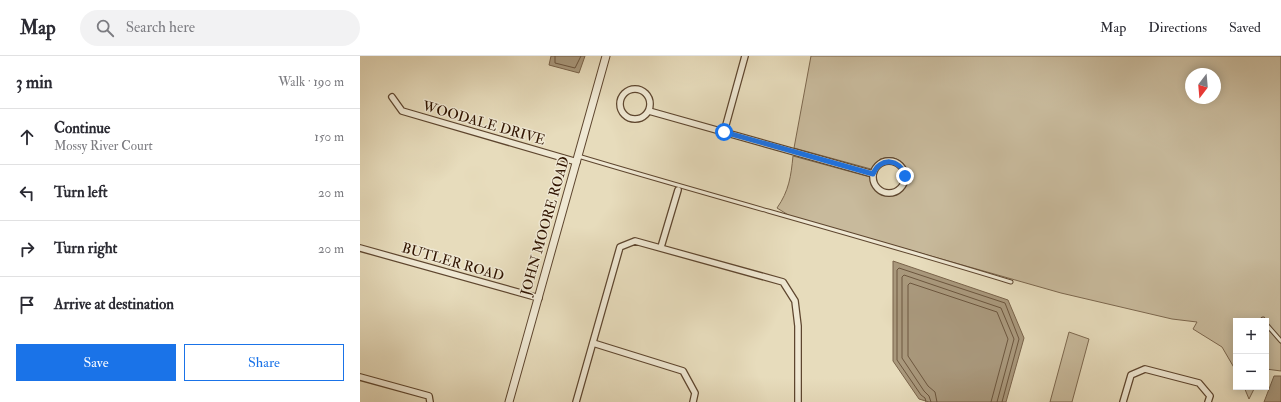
<!DOCTYPE html>
<html lang="en">
<head>
<meta charset="utf-8">
<style>
  :root { --surface:#fff; --page:#f2f2f3; --text:#2b2b33; --muted:#7c7c81; --line:#e1e1e2; --accent:#1a73e8 }
  body { margin:0; font-family:"IM FELL Double Pica",serif; background:var(--page); color:var(--text) }
  .controls { position:absolute; right:12px; bottom:12px; display:grid; overflow:hidden; border-radius:0px; box-shadow:0 2px 10px #0003 }
  .controls button { width:36px; height:36px; display:grid; place-items:center; padding:0; border:0; border-bottom:1px solid var(--line); background:var(--surface); color:var(--text); font:20px sans-serif }
  .compass { position:absolute; left:825px; top:12px; width:36px; height:36px; border-radius:50%; background:var(--surface); box-shadow:0 2px 10px #0003; rotate:196deg }
  .stop { position:absolute; width:12px; height:12px; margin:-9px; border:3px solid #1a73e8; border-radius:50%; background:#fff }
  .stop.end { background:#1a73e8; border-color:#fff; box-shadow:0 1px 4px #0008 }
  .list { margin:0; padding:0; list-style:none }
  h2 { display:flex; justify-content:space-between; align-items:center; height:52px; margin:0; padding:0 16px; font-size:17px }
  h2 small { font-size:13px; font-weight:400; color:var(--muted) }
  .list li { display:grid; grid-template-columns:26px 1fr auto; gap:12px; align-items:center; box-sizing:border-box; height:56px; padding:0 16px; border-top:1px solid var(--line) }
  .list b { display:block; font-size:15px; white-space:nowrap }
  .list p { margin:0; font-size:13px; white-space:nowrap; color:var(--muted) }
  .list em { font-size:13px; font-style:normal; color:var(--muted) }
  .actions { display:flex; gap:8px; padding:12px 16px }
  .actions a { flex:1; padding:9px 0; border:1px solid var(--accent); border-radius:0px; text-align:center; font-size:14px; color:var(--accent) }
  .actions .main { background:var(--accent); color:#fff }
  .icon { flex:none; width:22px; height:22px; fill:none; stroke:currentColor; stroke-width:2; stroke-linecap:round; stroke-linejoin:round }
  .map { position:relative; flex:none; width:921px; height:346px; overflow:hidden }
  header { display:flex; align-items:center; gap:24px; box-sizing:border-box; height:56px; padding:0 20px; background:var(--surface); border-bottom:1px solid var(--line) }
  header strong { font-size:19px }
  nav { display:flex; gap:22px; margin-inline-start:auto; font-size:14px }
  .search { width:280px; height:36px; background:var(--page); display:flex; align-items:center; gap:10px; box-sizing:border-box; padding:0 14px; border-radius:22px; color:var(--muted); font-size:15px }
  main { display:flex }
  aside { flex:1; background:var(--surface) }
  .map>svg:first-child { display:block }
</style>
</head>
<body>
<header>
<strong>Map</strong>
<div class="search"><svg class="icon" aria-label="search" viewBox="0 0 24 24"><circle cx="10" cy="10" r="6"/><path d="M15 15l6 6"/></svg>Search here</div>
<nav><a>Map</a><a>Directions</a><a>Saved</a></nav>
</header>
<main>
<aside>
<h2>3 min<small>Walk · 190 m</small></h2>
<ul class="list">
<li><svg class="icon" aria-label="ahead" viewBox="0 0 24 24"><path d="M12 20V5M6 11l6-6 6 6"/></svg><div><b>Continue</b><p>Mossy River Court</p></div><em>150 m</em></li>
<li><svg class="icon" aria-label="left" viewBox="0 0 24 24"><path d="M17 20v-9H6M10 6l-5 5 5 5"/></svg><div><b>Turn left</b></div><em>20 m</em></li>
<li><svg class="icon" aria-label="right" viewBox="0 0 24 24"><path d="M7 20v-9h11M14 6l5 5-5 5"/></svg><div><b>Turn right</b></div><em>20 m</em></li>
<li><svg class="icon" aria-label="arrive" viewBox="0 0 24 24"><path d="M6 21V4h12l-3 4 3 4H6"/></svg><div><b>Arrive at destination</b></div></li>
</ul>
<div class="actions"><a class="main">Save</a><a>Share</a></div>
</aside>
<div class="map">
<svg width="921" height="346" viewBox="0 0 921 346">
  <rect width="100%" height="100%" fill="#e7dcbc"/>
  <filter id="stains"><feTurbulence type="fractalNoise" baseFrequency=".005" numOctaves="4"/><feColorMatrix values="0 0 0 0 .2 0 0 0 0 .09 0 0 0 0 .02 0 0 0 .5 -.17"/></filter>
  <radialGradient id="worn" r=".72"><stop offset=".6" stop-color="#630" stop-opacity="0"/><stop offset="1" stop-color="#630" stop-opacity=".3"/></radialGradient>
  <g fill="#c8ba9c" stroke="#7c674e" fill-rule="evenodd">
    <path d="M451,0H921V315L906,313V265H876V315L862,291L833,273L837,266L812,263L701,237L430,160L417,152C429,135 431,120 433,100L510,121L512,130L522,139C558,146 555,92 520,103L511,113L434,92ZM831,18H855V42H831Z"/>
    <path d="M709,276L729,283L712,346H690Z"/>
    <path d="M884,331H895L889,343Z"/>
  </g>
  <g fill="#a9987c" stroke="#79634a">
    <path d="M191,0H225L219,17L189,9Z"/>
    <path d="M533,205L648,244L664,282L646,346H569L559,343L533,305Z"/>
    <path d="M914,320H921V346H904Z"/>
  </g>
  <g fill="none" stroke-linecap="round" stroke-linejoin="round">
    <g stroke="#6c563e" stroke-width="1">
      <path d="M195,0V7L215,12L221,0"/>
      <path d="M566,346L565,342L561,339L537,304V214L539,212L645,247L659,283L642,346"/>
      <path d="M571,346L569,340L564,335L542,302V221L544,219L641,252L654,283L637,346"/>
      <path d="M577,346L575,336L568,330L548,300V229L550,227L637,256L648,283L631,346"/>
    </g>
    <defs>
      <g id="service">
        <path d="M218,100C362,143 508,182 651,226"/>
        <path d="M903,263L904,265"/>
        <path d="M906,268L921,285"/>
      </g>
      <g id="minor">
        <circle cx="275" cy="48" r="15"/>
        <path d="M32,41L42,55L217,106"/>
        <path d="M289,55L513,118"/>
        <path d="M364,76L385,0"/>
        <circle cx="529" cy="121" r="16"/>
        <path d="M301,191L318,134"/>
        <path d="M0,192L179,242"/>
        <path d="M233,287L323,315L335,337L333,346"/>
        <path d="M0,321L69,340L70,346"/>
        <path d="M216,346L260,191L275,185L423,226L435,245L438,270V346"/>
        <path d="M763,346L771,319L785,313L839,327L850,340L848,346"/>
      </g>
      <path id="tertiary" d="M149,346L246,0"/>
    </defs>
    <use href="#service" stroke="#5e462f" stroke-width="5"/>
    <use href="#minor" stroke="#5e462f" stroke-width="8"/>
    <use href="#tertiary" stroke="#5e462f" stroke-width="9"/>
    <use href="#service" stroke="#efe8d3" stroke-width="3"/>
    <use href="#minor" stroke="#efe8d3" stroke-width="5.5"/>
    <use href="#tertiary" stroke="#efe8d3" stroke-width="7"/>
  </g>
  <g fill="none" stroke-linecap="round" stroke-linejoin="round">
    <path stroke="#1a73e8" stroke-width="5" d="M364,76L513,118C520,101 540,102 545,120"/>
  </g>
  <g text-anchor="middle" dominant-baseline="central" stroke-width="3" stroke-linejoin="round" paint-order="stroke">
    <g font-size="14" fill="#301400" stroke="#efe8d3">
      <text transform="translate(124 67) rotate(16)">WOODALE DRIVE</text>
      <text transform="translate(185 170) rotate(-74)">JOHN MOORE ROAD</text>
      <text transform="translate(93 206) rotate(16)">BUTLER ROAD</text>
    </g>
  </g>
  <rect width="100%" height="100%" filter="url(#stains)"/>
  <rect width="100%" height="100%" fill="url(#worn)"/>
</svg>
<div class="controls">
<button>+</button>
<button>−</button>
</div>
<svg class="compass" viewBox="-18 -18 36 36"><path d="M0-13l5 13h-10z" fill="#e53935"/><path d="M0 13l5-13h-10z" fill="#7c7c81"/></svg>
<div class="stop" style="left:364px;top:76px"></div>
<div class="stop end" style="left:545px;top:120px"></div>
</div>
</main>
</body>
</html>
